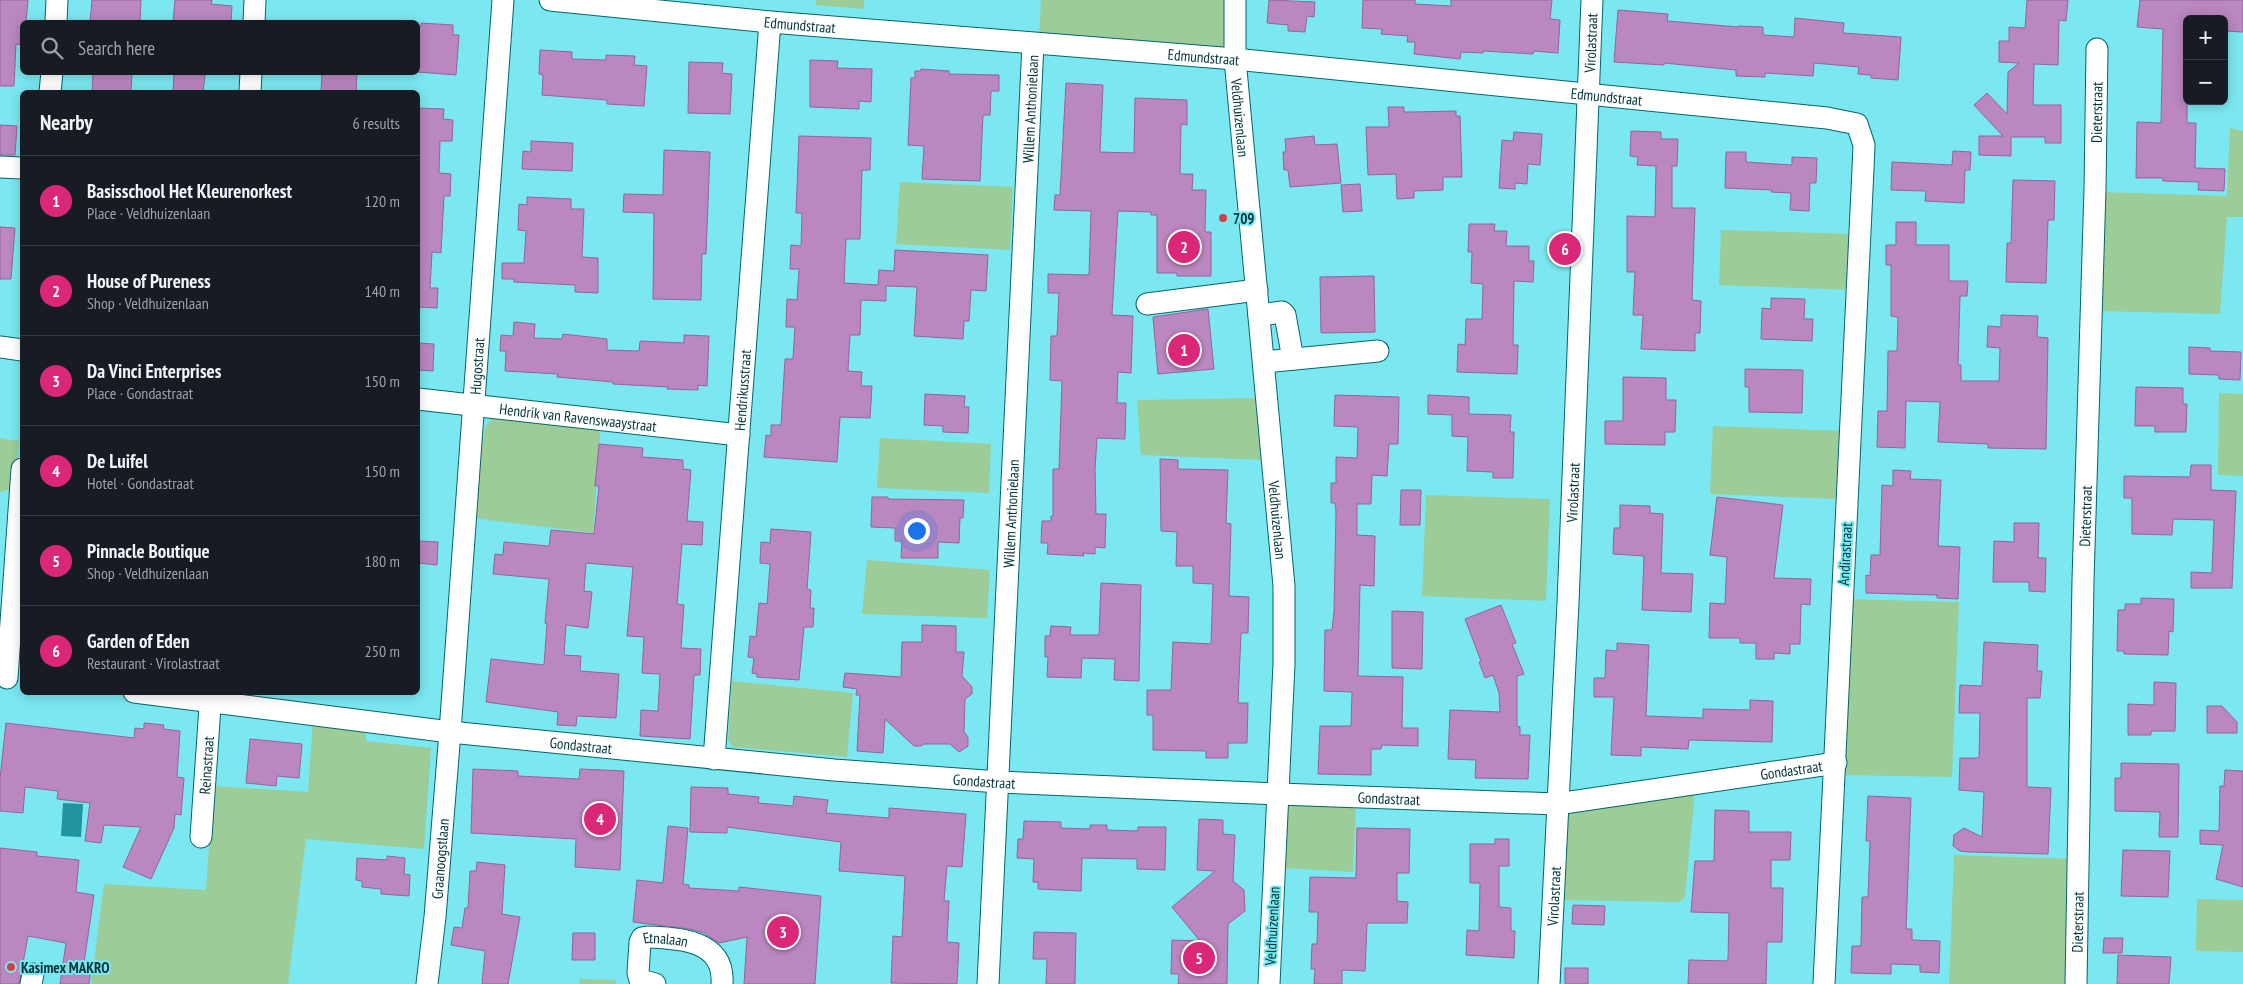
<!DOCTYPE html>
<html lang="en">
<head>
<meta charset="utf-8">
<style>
  :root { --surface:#171b24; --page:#242831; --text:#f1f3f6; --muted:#9ea1a6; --line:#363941; --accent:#db2777 }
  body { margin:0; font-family:"PT Sans Narrow",sans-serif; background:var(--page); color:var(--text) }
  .controls { position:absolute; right:15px; top:15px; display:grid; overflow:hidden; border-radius:8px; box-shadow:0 2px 12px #0003 }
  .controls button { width:45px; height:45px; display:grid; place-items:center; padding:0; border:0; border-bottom:1px solid var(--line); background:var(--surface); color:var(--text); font:25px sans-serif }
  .you { position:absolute; left:916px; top:530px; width:18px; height:18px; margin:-12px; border:4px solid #fff; border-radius:50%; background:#1a73e8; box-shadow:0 0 0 8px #1a73e833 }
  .badge { display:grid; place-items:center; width:32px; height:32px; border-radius:50%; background:var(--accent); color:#fff; font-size:16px; font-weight:700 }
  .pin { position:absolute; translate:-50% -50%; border:2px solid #fff; box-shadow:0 1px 5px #0006 }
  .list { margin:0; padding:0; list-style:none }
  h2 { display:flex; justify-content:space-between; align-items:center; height:65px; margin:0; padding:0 20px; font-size:21px }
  h2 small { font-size:16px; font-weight:400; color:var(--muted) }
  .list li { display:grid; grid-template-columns:32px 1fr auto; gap:15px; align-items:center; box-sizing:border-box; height:90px; padding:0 20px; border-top:1px solid var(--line) }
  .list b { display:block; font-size:19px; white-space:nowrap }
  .list p { margin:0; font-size:16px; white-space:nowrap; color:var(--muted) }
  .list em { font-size:16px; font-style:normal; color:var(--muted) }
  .icon { flex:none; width:28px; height:28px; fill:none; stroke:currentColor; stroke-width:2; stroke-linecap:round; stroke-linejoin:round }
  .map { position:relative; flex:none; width:2243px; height:984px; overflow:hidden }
  .search { position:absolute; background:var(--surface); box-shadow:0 2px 12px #0003; left:20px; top:20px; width:400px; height:55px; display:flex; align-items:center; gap:12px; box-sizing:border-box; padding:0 18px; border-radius:8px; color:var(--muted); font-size:19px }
  .panel { position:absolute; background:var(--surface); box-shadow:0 2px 12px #0003; left:20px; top:90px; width:400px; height:605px; border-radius:8px }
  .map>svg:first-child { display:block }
</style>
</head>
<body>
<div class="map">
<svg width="2243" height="984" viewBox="0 0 2243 984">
  <rect width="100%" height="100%" fill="#7be7f0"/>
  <g fill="#9ccc98">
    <path d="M816,0H864V9L816,5Z"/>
    <path d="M1041,0H1228V43L1223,49L1039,38Z"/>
    <path d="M2230,128L2243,131V217H2227L2220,314L2097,311L2102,192L2227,196Z"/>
    <path d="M900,182L1013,187L1010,250L896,244Z"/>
    <path d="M1721,230L1854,234L1852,290L1719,285Z"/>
    <path d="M2219,393L2243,394V476L2218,475Z"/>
    <path d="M1258,398L1263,460L1141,455L1137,400Z"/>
    <path d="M496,414L601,424L593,533L472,518L485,427Z"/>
    <path d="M1713,426L1842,431L1839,499L1710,494Z"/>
    <path d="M0,438L19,441L15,488L0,492Z"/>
    <path d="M880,438L991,444L989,493L877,488Z"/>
    <path d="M1426,495L1550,499L1546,601L1422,596Z"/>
    <path d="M867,560L990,570L987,618L862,614Z"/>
    <path d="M1848,599L1959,602L1952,777L1841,775Z"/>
    <path d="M732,681L853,693L847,757L733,747L728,740Z"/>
    <path d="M313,720L366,727V741L431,748L424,849L306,839L288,984H91L104,884L206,890L213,786L308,792Z"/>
    <path d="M1695,791L1685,897L1679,902L1558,900L1566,812Z"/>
    <path d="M1291,803L1356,805L1353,872L1284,868L1286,805Z"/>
    <path d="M1954,855L2074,859L2070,984H1949Z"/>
    <path d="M2197,899L2243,900V952L2196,951Z"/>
    <path d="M580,979L616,980V984H579Z"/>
  </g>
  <path fill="#20959e" d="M63,803L83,804L81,837L61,836Z"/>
  <g fill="#ba87c0" stroke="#95649b">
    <path d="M0,0H28L26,22H22V45L16,44L14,86H0Z"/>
    <path d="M92,0H141L140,22H90Z"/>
    <path d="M175,0H212L211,4L232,6L231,22H173Z"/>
    <path d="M1269,0L1315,2L1314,17L1307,16L1305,32L1288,31V25L1267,23Z"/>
    <path d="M1363,0H1415V4L1451,6V0H1552L1550,19L1560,20L1558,53L1534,51L1533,54L1483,51V53L1461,52L1460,59L1414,54L1415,42H1407L1408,36L1381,34L1382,29L1362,28Z"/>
    <path d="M2027,0H2068L2066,21L2059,20L2058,65L2034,64L2033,105H2061V143H2045V137H2011V156L1979,155V136H2003L1974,105L1987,93L2007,114L2008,72L2019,63L1999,62V41H2009V27L2025,28Z"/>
    <path d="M2140,0H2243V32L2224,31V19H2187V123H2196L2195,168L2225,169L2224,191L2198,190L2199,182L2163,181V178H2136L2137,122L2161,123L2163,29L2137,27Z"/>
    <path d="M1618,10L1668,14L1667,21L1738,27V26L1763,27V35L1794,37L1795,18L1844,23L1843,33L1901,37L1898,80L1871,78V75L1858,74L1859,67L1814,63L1813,76L1765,73V77L1736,76V70L1664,63V65L1614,62Z"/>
    <path d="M421,23L453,25V35H459L456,75L418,72V26H421Z"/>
    <path d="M540,50L572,52V59L606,60V55L635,56L634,65L647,66L644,106L607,104V100L542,95L543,75L539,74Z"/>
    <path d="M810,60L838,61L837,68L872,69L871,102L859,101V109L810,107Z"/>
    <path d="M689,62L723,63L722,73L732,74L730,114L688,113Z"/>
    <path d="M921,69L949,71V74L999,75V91H991L990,115H983L980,181L922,179L924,146L908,145L911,78H915V71H921Z"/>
    <path d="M93,72H132L131,92H92Z"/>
    <path d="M322,72H357L356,92H321Z"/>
    <path d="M174,73L205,75L203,92H173Z"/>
    <path d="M1066,83L1103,85L1100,152L1134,153L1135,98L1187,100V125L1181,124L1180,174H1193L1192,190H1206L1205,232H1211V276H1177V273H1157V215H1151V212L1118,211L1112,315L1133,316L1131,373L1118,372L1117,403H1126L1125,439L1097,438L1095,469L1096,514H1106L1105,548L1095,547V554L1083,553L1084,556L1047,554L1048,543H1041L1042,521H1051V516H1053V469H1059L1062,381L1050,380L1051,336H1057L1059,293H1048V274L1089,275L1091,211L1054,210L1055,195H1060Z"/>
    <path d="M1388,107H1404V112H1412L1456,111V116H1460L1462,177H1443V190L1414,191V198L1397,199L1396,174L1368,175L1366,127H1389Z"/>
    <path d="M418,108L444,109L443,119L453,120L452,141H440L439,173L451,174L450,196H444L441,253L432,252L430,288H438L437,308L418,307Z"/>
    <path d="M0,125L17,126L15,155H0Z"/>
    <path d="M1631,131L1661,132V139H1678L1677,166H1672V208H1695L1692,300L1701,301L1700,333H1695V351L1641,349L1643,315H1633L1635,272H1627V216L1655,217L1656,166L1637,165L1638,157L1630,156Z"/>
    <path d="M1514,132L1542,134L1540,165L1528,164L1527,184L1515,183V189L1499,188L1502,140L1513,141Z"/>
    <path d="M799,136L871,138L870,170H862L860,239H846L844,283L878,285L879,270L894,271L895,250L988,255L986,291L971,290L969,321H964L963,339L914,336L917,287L886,286V301L861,300L860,335H850L848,371L862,372L861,386H872L870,418L840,417L837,462L764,457L766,435L771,436V425H781L785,359H793L795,327H786L787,299L797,300L799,269H790L791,245L801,246L802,213H796Z"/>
    <path d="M1314,136L1315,145L1337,144L1341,183L1290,187L1288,170H1284L1283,152H1286L1285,139Z"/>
    <path d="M531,141L573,143L572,171L522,169L523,151L531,152Z"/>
    <path d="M664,150L710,152L706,254H702L701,300L653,299L654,213L623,212L624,194L663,195Z"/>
    <path d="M1953,151L1971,152L1970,170H1965L1964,203L1925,201L1926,191L1891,190L1892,162L1952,165Z"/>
    <path d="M1726,152H1746V162L1792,165V157L1817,158L1816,183H1810L1809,211L1790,210L1791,193L1771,192L1772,190L1725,188Z"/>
    <path d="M2013,180L2055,181L2054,220H2048L2046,283L2006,282L2007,243H2011Z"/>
    <path d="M1360,184L1362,211L1343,212L1341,185Z"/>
    <path d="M527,197L571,199V209H584L582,257L598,258V293L575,292V285L514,282V279H502V263H524L526,231L518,230L519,204L527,205Z"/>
    <path d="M1896,222H1916V245H1949V281H1968L1967,296H1960L1958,365H1961V381H1999L2000,348L1987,347L1988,326L2001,327V315L2038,316L2037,337L2048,338L2046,449L1988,448V444L1938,442L1940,402L1906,401L1905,448L1877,447L1878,411H1887L1888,351H1897L1898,317L1891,316V265H1886V245H1896Z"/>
    <path d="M1469,224H1495L1494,231H1507L1506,246H1529V261H1534L1533,282L1514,281L1513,345H1518L1517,374L1457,372L1458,344L1465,345L1466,319H1482L1483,284L1471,283L1472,252H1468Z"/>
    <path d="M0,227L15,228L11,279H0Z"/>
    <path d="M1374,276L1375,332L1321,333L1320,277Z"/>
    <path d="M1771,298L1805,299L1804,319H1813L1812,341L1761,339L1762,308L1771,309Z"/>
    <path d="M1208,309L1214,369L1158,374L1153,317Z"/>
    <path d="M514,322L535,324L534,338L562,339L563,334L607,339V350L639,351L640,341L684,343V335L709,336L707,386L698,385V390L667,389L668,387L613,384V382L557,377L558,374L505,371L506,351H500L501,335L513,336Z"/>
    <path d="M418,343L434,344L433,371L418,370Z"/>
    <path d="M2189,347L2210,348V351L2241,352L2240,380L2219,379V375L2189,374Z"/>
    <path d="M1745,369L1803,370L1802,413L1749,412V387H1745Z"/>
    <path d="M1623,377L1666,378V400H1676L1675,432H1665V445L1605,444V421H1623Z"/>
    <path d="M2136,387L2183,388V404H2187L2186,432H2155V426H2135Z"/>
    <path d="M925,394L965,396L964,407H969L968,433L943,432V426L924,425Z"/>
    <path d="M1335,395L1399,397L1398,444H1389L1387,476L1372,475L1371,504H1357V535L1375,536L1374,586L1360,585L1358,676L1403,677L1402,728H1418V746L1382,745L1381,749H1371V775L1318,774L1320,726H1351L1352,692L1324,691L1325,630H1332L1334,612L1336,512L1335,503H1331V483H1336V457L1357,458L1358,427L1334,426Z"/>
    <path d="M1428,395L1469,397V414L1511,415L1510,432H1514L1513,478H1493V472L1467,471L1468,437L1452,436V415L1428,414Z"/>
    <path d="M599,444L643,448L642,457L683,460V469L691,470L687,521L703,522L702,545L682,544L677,604L684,605L681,648L701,649L700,675H694L690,739L640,736L641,710L658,711L660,674L642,673L644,637L627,636L633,567L586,563L584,591L592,592L588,628L566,625L564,655L581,656L580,671L619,674L616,718L577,716L576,726L557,725L558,712L486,702L491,659L544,665L547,624L545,623L549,579L493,574L495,554L503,555L504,542L549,546L551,530L594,534L599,486H595Z"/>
    <path d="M1160,459L1178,460V469L1228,470L1226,523L1231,524L1229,596L1249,597L1248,633H1241L1238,703H1248L1247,743H1228V758H1206V751L1153,750V715H1147V690H1171L1173,642L1211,644L1213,584L1193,583V566H1176L1177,532L1161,531Z"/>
    <path d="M2191,465H2211V490L2236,491L2232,588H2191V572L2212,573L2214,520L2173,519L2172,535L2132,534V498H2124V476L2190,477Z"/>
    <path d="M1893,470L1911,471L1910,479L1941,480L1938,546L1960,547L1958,599L1937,598V595L1866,593V575L1870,576L1871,555H1880L1882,485L1893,486Z"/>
    <path d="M1401,490H1421L1420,525H1400Z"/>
    <path d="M872,497H888V499L964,500L963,518H960L959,543L938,542V558H901L902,541H895V528L871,527Z"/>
    <path d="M1717,497L1783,505L1774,578L1811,579L1810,605L1801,604L1800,644H1790V654L1774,653V659H1756V643H1740V638H1709L1710,603L1725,604L1727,557L1710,555Z"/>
    <path d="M1620,505L1650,506V513L1663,514L1661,573L1693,574L1691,612L1642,610L1644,556L1613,554L1614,528H1620Z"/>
    <path d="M2014,523H2039L2038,558H2046L2045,592L2029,591V582H1993L1994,541L2014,542Z"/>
    <path d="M771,529L811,532L807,589L811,590L810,608H814L813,627H804L799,680L757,677V674L752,673L754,658L748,657L750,636L756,637L759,603L767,604L770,564L760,563L761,542L770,543Z"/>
    <path d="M418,541L438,542L437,565L418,563Z"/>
    <path d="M1101,583L1141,585L1139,681L1114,680L1115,659L1082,658L1081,678L1047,677L1048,657H1045V636H1050L1051,626L1071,627L1070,635H1099Z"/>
    <path d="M2141,598L2174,599L2173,632L2169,631L2168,655L2124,654V651H2117L2118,610H2125V604H2141Z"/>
    <path d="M1501,605L1516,643L1512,644L1524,674L1517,676V726L1520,727V735H1530L1528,779L1475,778L1476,760L1448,759L1450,710L1500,712L1499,693L1493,675L1485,678L1479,662L1481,661L1465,619Z"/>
    <path d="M1392,611L1423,612L1422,669L1392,668Z"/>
    <path d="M922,625L956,626V652H964L962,676L972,687V694L965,699L964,732L968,737V746L959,752L950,744H924L921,746H914L885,719L883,753L857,751L860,695H856L857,689L843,687L845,673L901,677L902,642H922Z"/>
    <path d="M1984,642L2038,645L2037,671H2042L2040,698H2027V787L2051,788L2048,854L1969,852L1960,851L1953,846L1954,835L1964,828L1982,837L1984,792L1959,790L1960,758H1979L1980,713H1959L1960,685L1982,686Z"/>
    <path d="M1617,643L1649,645L1646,716L1703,718V709L1750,710V700L1773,701L1772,742L1689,740L1688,749L1641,747V756L1611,755L1614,697H1594V678H1605L1606,650L1617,651Z"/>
    <path d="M2154,682L2176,683L2175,731H2151V735H2128V704L2154,705Z"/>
    <path d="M2207,706H2222L2237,722V733H2207Z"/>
    <path d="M6,723L134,738L135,728L144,729V723L164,725L163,729L180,731L177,777L184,778L181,815L175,814L174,828L151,879L123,867L141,827L104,825L101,843L85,841L90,803L57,799L58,791L25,787L23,813L0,811V778Z"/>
    <path d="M250,739L302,744L299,778L277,776L276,786L246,783Z"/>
    <path d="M2121,763L2179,764L2178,837H2159L2160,812L2115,811V778H2121Z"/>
    <path d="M473,769L518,771V776L579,779L580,769L624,771L620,870L575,867L576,839L471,833Z"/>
    <path d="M2225,770L2243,771V887L2216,879L2223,845L2200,844V830L2219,831L2220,786H2224Z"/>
    <path d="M691,787L728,788V794L759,797L758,803L793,806L794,796L828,800L826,813L889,818V808L966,814L962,867L947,866L944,901H949L947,942L959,943L957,984L891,983L893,936L902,937L905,876L839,871L841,842L727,827V833L690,832Z"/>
    <path d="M1868,796L1911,798L1906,929H1912V940L1940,941L1939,973L1920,972V965L1891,964V974L1851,973L1852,946H1861L1862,897H1868L1870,841H1866Z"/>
    <path d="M1715,810L1749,811V832H1791L1790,860H1771V888H1783L1782,942H1767L1766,984H1688L1689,960L1727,961L1728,959L1729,913L1691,912L1695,861H1714Z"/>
    <path d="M1199,819L1223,820V834L1235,835L1233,881L1244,890L1245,911L1228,924L1227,984H1178L1179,974H1171L1172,940L1200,941L1172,907L1215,871L1197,870Z"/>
    <path d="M1024,821L1061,822V828L1090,829V825H1107V830L1138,831V827H1166L1165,870L1137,869V859L1082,858L1081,891L1038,889V882H1033L1034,859L1017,858L1018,839H1023Z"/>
    <path d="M668,826L688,828L683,884L689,885V888L739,891V887L821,896L815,984H744L747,937L719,943L704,933L689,929L633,922L637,880L663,883Z"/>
    <path d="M1357,828L1410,829L1409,873H1397V901L1408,902L1407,923H1367L1365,971L1342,970V984H1314L1315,969H1311L1312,944H1317L1318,912H1309L1310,877L1356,878Z"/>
    <path d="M1495,839H1509V866H1499V907L1511,908V931H1515L1514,958L1466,955L1467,930L1479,931L1480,883H1470V844H1495Z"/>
    <path d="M0,848L37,852V856L79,860L76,892L94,895L84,963L92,964L89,984H60L66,943L28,936L19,984H0Z"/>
    <path d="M2123,850L2170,851L2168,897L2121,896Z"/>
    <path d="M387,856L405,858L404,874L410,875L409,896L381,894V889L362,887V881L356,880L357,858L387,860Z"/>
    <path d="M477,862L505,865L502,914L520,917L508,984H482L485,951L451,945L454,927L462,928L465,908H468L470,871H476Z"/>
    <path d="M1573,905L1605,906L1604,925L1572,924Z"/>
    <path d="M1034,932L1076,933L1075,984H1046L1047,959H1033Z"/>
    <path d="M573,933H595V960H572Z"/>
    <path d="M2104,938H2123L2122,953H2103Z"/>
    <path d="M2118,955L2171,957L2169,984H2117Z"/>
    <rect x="1565" y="968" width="23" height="16"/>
  </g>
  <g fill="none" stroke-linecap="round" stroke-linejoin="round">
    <defs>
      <g id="minor">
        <path id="s1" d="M550,0L770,22L1235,59L1827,118L1857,124L1864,145L1863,169L1824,984"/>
        <path id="s2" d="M1235,0V59L1284,586V664L1269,984"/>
        <path d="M56,22L57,0"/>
        <path d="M254,22L255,0"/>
        <path d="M50,92L52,72"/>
        <path d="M250,92L251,72"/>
        <path d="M0,167L22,168"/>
        <path d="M1147,304L1257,290"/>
        <path d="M1259,315L1282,312L1285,315L1293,359"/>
        <path d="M0,347L22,350"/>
        <path d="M1264,362L1378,351"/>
        <path id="s3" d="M418,399L739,435"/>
        <path d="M7,678L22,469"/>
        <path id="s4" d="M134,692L450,732L834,770L999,782L1279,794L1557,804L1836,763"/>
        <path id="s5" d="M714,759L770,22"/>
        <path id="s6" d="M201,837L211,692"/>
        <path d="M31,984L33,974"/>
        <path id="s7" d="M427,984L435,917L450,732L503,0"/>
        <path id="s8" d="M655,984L640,980L638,973L640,942L642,938L647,937C679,938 725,940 722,984"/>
        <path id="s9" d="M988,984L1033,44"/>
        <path id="s10" d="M1549,984L1568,603L1592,0"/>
        <path id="s11" d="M2076,984L2083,580L2095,189L2097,49"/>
      </g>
    </defs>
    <use href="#minor" stroke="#00666d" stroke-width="23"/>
    <use href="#minor" stroke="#fff" stroke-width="21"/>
  </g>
  <g fill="#d04146" stroke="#7be7f0" stroke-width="2">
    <circle cx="1223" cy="218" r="5"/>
    <circle cx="11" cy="967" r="5"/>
  </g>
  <g text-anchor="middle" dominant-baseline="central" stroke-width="4" stroke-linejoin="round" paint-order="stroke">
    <g font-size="15" fill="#013438" stroke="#7be7f0">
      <text stroke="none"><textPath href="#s1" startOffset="251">Edmundstraat</textPath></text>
      <text stroke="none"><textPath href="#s10" startOffset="942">Virolastraat</textPath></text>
      <text stroke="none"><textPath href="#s1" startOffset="656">Edmundstraat</textPath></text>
      <text stroke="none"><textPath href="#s1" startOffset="1061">Edmundstraat</textPath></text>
      <text stroke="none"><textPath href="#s9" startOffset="876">Willem Anthonielaan</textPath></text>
      <text stroke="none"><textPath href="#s11" startOffset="872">Dieterstraat</textPath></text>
      <text stroke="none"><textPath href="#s2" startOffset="118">Veldhuizenlaan</textPath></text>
      <text stroke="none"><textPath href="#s7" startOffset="620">Hugostraat</textPath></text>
      <text stroke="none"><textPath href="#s5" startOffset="370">Hendrikusstraat</textPath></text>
      <text stroke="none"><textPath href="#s3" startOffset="161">Hendrik van Ravenswaaystraat</textPath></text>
      <text stroke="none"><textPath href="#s10" startOffset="492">Virolastraat</textPath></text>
      <text stroke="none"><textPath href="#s9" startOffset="471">Willem Anthonielaan</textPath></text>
      <text stroke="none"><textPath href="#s11" startOffset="468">Dieterstraat</textPath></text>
      <text stroke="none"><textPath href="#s2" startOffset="522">Veldhuizenlaan</textPath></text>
      <text transform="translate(1845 554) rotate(-87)">Andirastraat</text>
      <text stroke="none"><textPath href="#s4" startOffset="450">Gondastraat</textPath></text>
      <text stroke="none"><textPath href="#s6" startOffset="72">Reinastraat</textPath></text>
      <text stroke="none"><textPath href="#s4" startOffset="1665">Gondastraat</textPath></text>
      <text stroke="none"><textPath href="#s4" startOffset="855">Gondastraat</textPath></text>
      <text stroke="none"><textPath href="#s4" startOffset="1260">Gondastraat</textPath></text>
      <text stroke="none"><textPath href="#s7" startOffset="126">Graanoogstlaan</textPath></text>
      <text stroke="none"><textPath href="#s10" startOffset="88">Virolastraat</textPath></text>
      <text stroke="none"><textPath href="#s11" startOffset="62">Dieterstraat</textPath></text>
      <text transform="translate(1272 926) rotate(-87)">Veldhuizenlaan</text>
      <text stroke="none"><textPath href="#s8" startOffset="82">Etnalaan</textPath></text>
    </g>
    <g font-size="15" font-weight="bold" fill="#013438" stroke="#7be7f0" text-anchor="start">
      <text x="1233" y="218">709</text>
      <text x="21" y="967">Kasimex MAKRO</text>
    </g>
  </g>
</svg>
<div class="controls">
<button>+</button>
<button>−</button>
</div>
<div class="you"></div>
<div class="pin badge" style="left:1184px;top:350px">1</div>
<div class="pin badge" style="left:1184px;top:247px">2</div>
<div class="pin badge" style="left:783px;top:932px">3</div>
<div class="pin badge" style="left:600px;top:819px">4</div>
<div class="pin badge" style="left:1199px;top:958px">5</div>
<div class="pin badge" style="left:1565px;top:249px">6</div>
<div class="search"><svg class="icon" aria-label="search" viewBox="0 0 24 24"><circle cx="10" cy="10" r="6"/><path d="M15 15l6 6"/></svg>Search here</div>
<section class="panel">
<h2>Nearby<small>6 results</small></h2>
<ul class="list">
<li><span class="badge">1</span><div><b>Basisschool Het Kleurenorkest</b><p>Place · Veldhuizenlaan</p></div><em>120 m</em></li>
<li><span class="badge">2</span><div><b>House of Pureness</b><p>Shop · Veldhuizenlaan</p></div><em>140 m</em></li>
<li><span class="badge">3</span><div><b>Da Vinci Enterprises</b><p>Place · Gondastraat</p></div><em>150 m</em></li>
<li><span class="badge">4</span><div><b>De Luifel</b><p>Hotel · Gondastraat</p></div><em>150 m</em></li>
<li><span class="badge">5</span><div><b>Pinnacle Boutique</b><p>Shop · Veldhuizenlaan</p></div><em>180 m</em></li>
<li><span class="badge">6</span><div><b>Garden of Eden</b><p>Restaurant · Virolastraat</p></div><em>250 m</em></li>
</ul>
</section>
</div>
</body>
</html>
